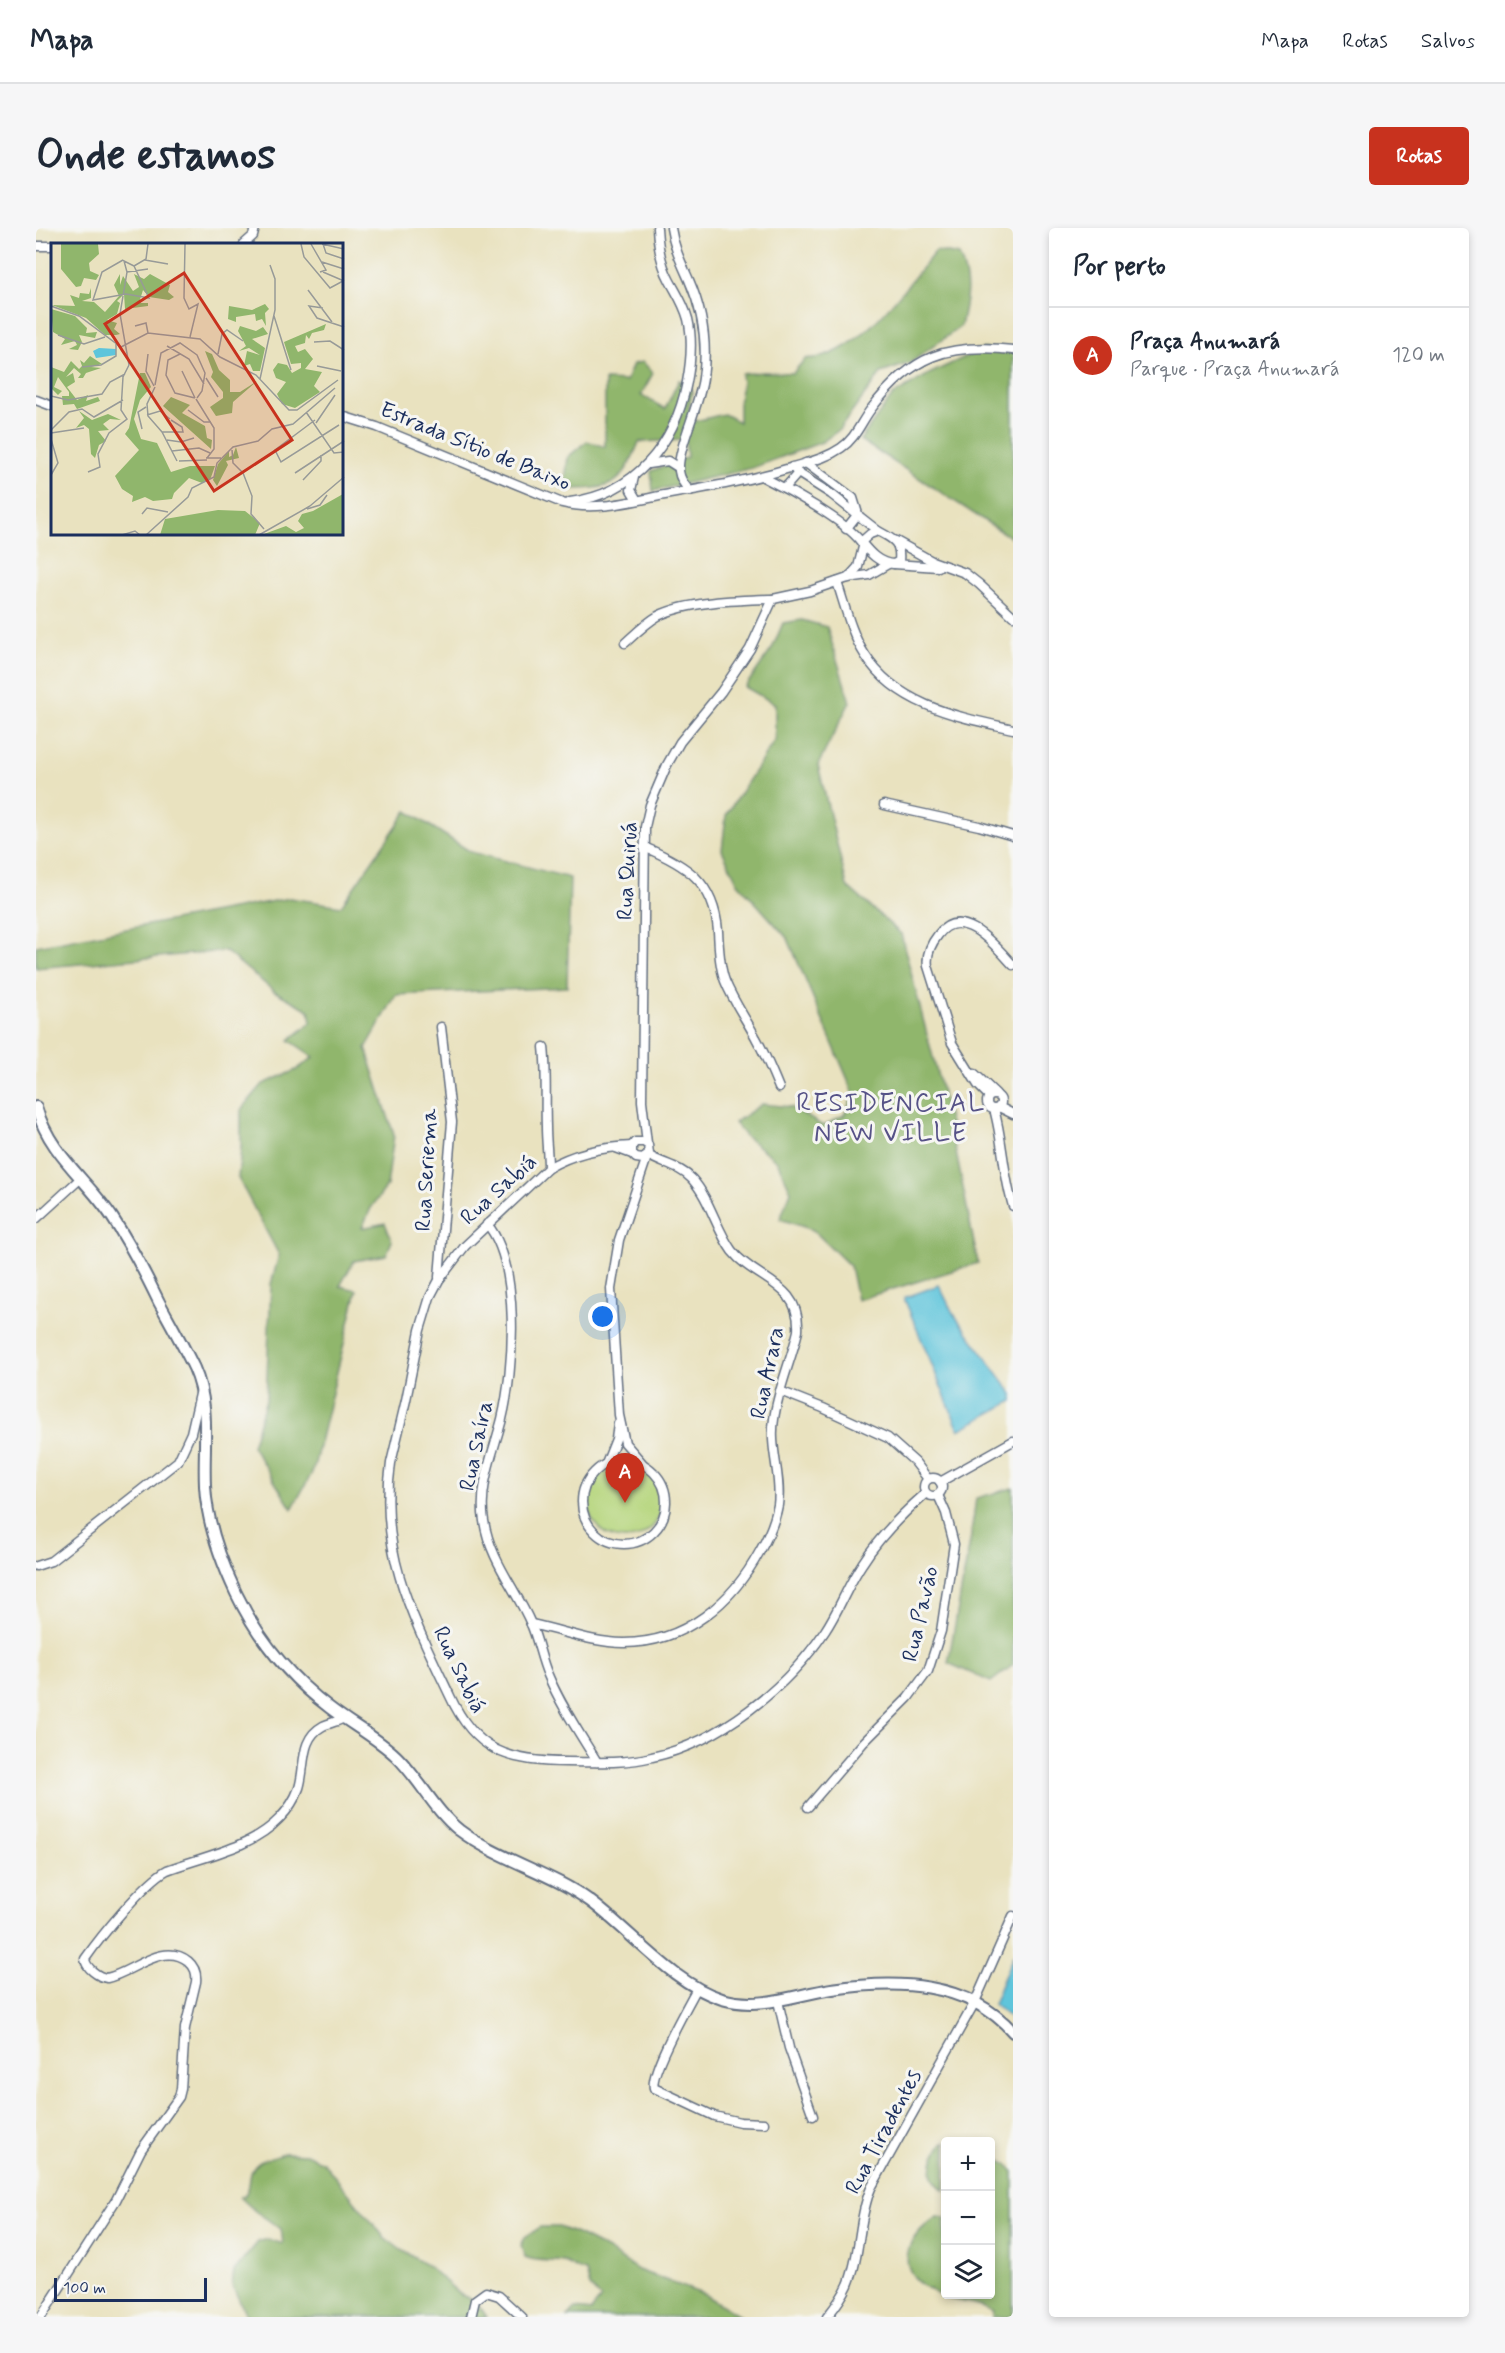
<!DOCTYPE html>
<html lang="pt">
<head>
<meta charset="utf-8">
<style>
  :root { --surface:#fff; --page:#f6f6f7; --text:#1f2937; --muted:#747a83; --line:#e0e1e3; --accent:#c8321e }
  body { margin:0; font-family:Mynerve,sans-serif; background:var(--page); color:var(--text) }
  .controls { position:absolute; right:18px; bottom:18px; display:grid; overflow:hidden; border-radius:6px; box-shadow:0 3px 9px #0003 }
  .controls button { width:54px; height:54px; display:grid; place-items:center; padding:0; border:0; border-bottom:2px solid var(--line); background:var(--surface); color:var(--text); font:30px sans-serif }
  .scale { position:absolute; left:18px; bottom:15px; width:153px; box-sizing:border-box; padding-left:6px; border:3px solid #1b2f5e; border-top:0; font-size:16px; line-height:21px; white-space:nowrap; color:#1b2f5e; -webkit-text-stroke:4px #f6f6f2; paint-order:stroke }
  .you { position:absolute; left:567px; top:1089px; width:21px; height:21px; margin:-15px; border:4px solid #fff; border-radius:50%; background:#1a73e8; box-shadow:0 0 0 9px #1a73e833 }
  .badge { display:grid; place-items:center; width:39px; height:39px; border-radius:50%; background:var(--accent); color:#fff; font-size:20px; font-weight:700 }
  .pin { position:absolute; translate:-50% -50px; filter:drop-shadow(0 2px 3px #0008) }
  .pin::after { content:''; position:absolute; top:32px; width:21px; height:18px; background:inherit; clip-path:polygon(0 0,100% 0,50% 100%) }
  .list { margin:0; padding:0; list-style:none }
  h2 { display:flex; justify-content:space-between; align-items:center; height:78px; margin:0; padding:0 24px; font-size:26px }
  h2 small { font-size:20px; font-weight:400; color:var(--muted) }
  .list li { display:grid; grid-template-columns:39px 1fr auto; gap:18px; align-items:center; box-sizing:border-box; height:96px; padding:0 24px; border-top:2px solid var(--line) }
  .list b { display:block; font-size:22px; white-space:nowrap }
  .list p { margin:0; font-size:20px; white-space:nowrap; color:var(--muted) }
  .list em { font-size:20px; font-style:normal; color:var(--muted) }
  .icon { flex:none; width:33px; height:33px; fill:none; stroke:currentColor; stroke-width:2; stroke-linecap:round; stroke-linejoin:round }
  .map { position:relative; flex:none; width:977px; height:2089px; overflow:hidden; border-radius:6px }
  header { display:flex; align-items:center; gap:36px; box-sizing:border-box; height:84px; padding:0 30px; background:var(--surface); border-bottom:2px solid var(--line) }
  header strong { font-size:28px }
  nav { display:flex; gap:33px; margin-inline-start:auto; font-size:21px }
  .intro { display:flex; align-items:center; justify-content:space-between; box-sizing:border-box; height:144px; padding:0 36px }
  h1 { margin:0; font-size:42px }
  .button { padding:15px 27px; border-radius:6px; background:var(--accent); color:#fff; font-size:21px; font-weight:700 }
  main { display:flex; gap:36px; padding:0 36px }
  aside { flex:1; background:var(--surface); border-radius:6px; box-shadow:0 3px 9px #0003 }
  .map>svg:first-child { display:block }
</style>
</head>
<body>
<header>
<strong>Mapa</strong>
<nav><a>Mapa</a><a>Rotas</a><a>Salvos</a></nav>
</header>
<div class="intro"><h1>Onde estamos</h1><a class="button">Rotas</a></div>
<main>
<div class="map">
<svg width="977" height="2089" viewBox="0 0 977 2089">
  <rect width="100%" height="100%" fill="#f6f6f2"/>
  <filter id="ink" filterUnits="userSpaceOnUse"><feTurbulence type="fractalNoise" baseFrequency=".0167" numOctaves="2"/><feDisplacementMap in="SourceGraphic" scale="12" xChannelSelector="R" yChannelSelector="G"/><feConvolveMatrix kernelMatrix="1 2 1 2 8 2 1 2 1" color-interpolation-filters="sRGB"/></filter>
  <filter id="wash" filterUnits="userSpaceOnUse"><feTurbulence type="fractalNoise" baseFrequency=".008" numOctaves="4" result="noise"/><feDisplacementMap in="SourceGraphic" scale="24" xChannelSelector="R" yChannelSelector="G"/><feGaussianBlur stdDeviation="1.35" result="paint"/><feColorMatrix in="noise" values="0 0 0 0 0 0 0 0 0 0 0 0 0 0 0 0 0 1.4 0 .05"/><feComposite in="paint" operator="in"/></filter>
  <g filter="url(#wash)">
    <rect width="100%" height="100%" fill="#e9e2bf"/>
    <circle fill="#b5d57c" stroke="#68826d" stroke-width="1.5" cx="589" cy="1274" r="37"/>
    <g fill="#90b66c" stroke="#567265" stroke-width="1.5">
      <path d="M900,23L923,27C935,56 931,69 925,98L874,135L845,145L803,202L786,214L716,240L617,263L615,243L651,229L649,212L603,214C585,260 576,261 528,261L532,229L551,213L569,219V152L590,153L597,136L607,134L617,145L605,167L629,181L643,152L654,157L656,165L653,179L655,194L688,186L703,194V172L706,156L705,146L727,144L757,145L769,131C776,130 785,130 792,127C834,112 871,56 900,23Z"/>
      <path d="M977,120V311L824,212L856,168L893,146L946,121Z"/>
      <path d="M766,392L791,399L814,474L782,537L811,658L865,706L915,899L942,1035L821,1072L814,1038L777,1002L744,991L755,963L741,933L709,908L698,895L726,876L755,879L787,898L808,887L818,866L752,711L702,655L686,622L690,587L739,512V476L709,459L736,421L747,395Z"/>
      <path d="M371,583L435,624L534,650L531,759L360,767L330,820L358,907L351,958L335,980L326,1000L349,995L356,1013L350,1027L318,1033L304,1058L321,1062L277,1243L256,1281L216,1218L230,1171L235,1056L243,1027L202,950L205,920V882L227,856L260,842L278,829L253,812L275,795L273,782L238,763L189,723L0,740V718L254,670L305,678Z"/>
      <path d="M977,1260V1437L955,1454L912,1435L934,1314L940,1270Z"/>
      <path d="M909,1914H910L909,1962C889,1951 896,1930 907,1915Z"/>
      <path d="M248,1925L270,1926L287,1934L348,2009L365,2022L392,2038L425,2067L440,2073L451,2089H214L210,2087L196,2057L198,2043L222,2014L232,2011L247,2016L245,2001L219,1983L204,1969L208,1968C213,1962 213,1958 214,1950C216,1932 234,1930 248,1925Z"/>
      <path d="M955,1927L974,1939L977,1944V2089H956L957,2083C940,2074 930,2075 913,2071C906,2070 898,2064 892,2061C856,2038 872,2008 901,1989L909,1990L910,2066H954Z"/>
      <path d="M504,1999H523L543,2007L572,2022L602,2042L669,2067L705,2089H531L540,2081L555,2083L565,2071L554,2059L550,2044C539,2042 536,2036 528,2034C514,2031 502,2035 489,2029L485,2017L489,2010Z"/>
    </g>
    <g fill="#5ec5db" stroke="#3c7a9c" stroke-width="1.5">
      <path d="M903,1057L917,1085L977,1166V1173L923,1202L868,1070Z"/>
      <path d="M977,1727V1792L957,1776Z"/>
    </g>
  </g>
  <g filter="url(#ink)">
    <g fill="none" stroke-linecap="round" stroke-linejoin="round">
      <defs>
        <g id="street">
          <path d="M635,0C638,20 645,34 653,52C667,84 672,115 667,150C664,176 641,221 643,243C644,251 648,257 654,263"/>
          <path d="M208,16L217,8L219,0"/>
          <path d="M0,18H16"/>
          <path d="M0,172L16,178"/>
          <path d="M306,188L341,199L526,275C561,284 600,272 634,266C675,259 715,252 754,240C772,234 789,231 805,220C820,210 825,194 835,181C876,127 911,115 977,122"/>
          <path d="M770,235L817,270L822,286L810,301"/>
          <path d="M612,236L632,233L643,240"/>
          <path d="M756,239L762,245L795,266L842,303"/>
          <path d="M598,249L595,262L601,272"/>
          <path d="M727,249C751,261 810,293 825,314C833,324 843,336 858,336L863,333C865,314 857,311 842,303L834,306L825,314"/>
          <path d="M749,260L762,245"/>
          <path d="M534,274C599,266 639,216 651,154C655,133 657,112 652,91C648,76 641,66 634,53C625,37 622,19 621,0"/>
          <path d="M860,313L896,333L929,345L943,356L977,388"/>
          <path d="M858,336L902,339"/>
          <path d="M812,350L822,339L827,319"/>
          <path d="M801,354C809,378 815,405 829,427C861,478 923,489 977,501"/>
          <path d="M589,415C599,406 610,395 622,388C652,373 704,372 737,371"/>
          <path d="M848,577L943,598L977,608"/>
          <path d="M608,619C651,637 678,654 682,703C683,719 683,737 689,753C697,773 710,791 720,810C729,826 736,843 743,860"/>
          <path d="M508,819C511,846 509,871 510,899C510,913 512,926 512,940"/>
          <path d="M939,846L960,866"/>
          <circle cx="958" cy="874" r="7"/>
          <path d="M953,868L942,857L916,815L892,738C890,726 895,716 902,707C926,675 961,720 977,737"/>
          <path d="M963,879L977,886"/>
          <path d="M958,881C967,913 967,946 977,978"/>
          <path d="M611,915L606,873L609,599L614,577L631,537L644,514L685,464L714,421L737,371L774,363L812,350L833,347L852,336"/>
          <path d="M596,918C566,919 538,925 512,940L429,1018L403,1052L394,1069L384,1102L370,1172L355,1235C342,1324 377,1390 414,1468C439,1523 472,1534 531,1534C559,1534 588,1536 616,1529C683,1515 752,1459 789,1403C803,1382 812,1357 826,1336C843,1309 866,1286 890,1265"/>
          <path d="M580,920L596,926L600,930L607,931L613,926L612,917L608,914H599L596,918V926"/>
          <path d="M0,991L45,950"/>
          <path d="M451,996C485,1036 478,1142 466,1191C458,1223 442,1259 448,1293C454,1332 480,1361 495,1396C502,1412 505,1431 512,1447C525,1478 544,1506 561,1534"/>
          <path d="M403,1049L416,894L405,799"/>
          <path d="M744,1163L787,1180L852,1210L879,1234L892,1251"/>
          <circle cx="588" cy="1274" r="42"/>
          <path d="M570,1236L580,1211L582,1196"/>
          <path d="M608,1237L589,1215L583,1187L575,1061L583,1012L611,929"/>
          <circle cx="897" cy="1259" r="9"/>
          <path d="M904,1254L977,1213"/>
          <path d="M0,1338L15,1333L142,1233L155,1205L164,1166"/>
          <path d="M495,1396C525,1402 556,1415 588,1415C649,1415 696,1375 724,1323C732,1309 739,1293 742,1277C746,1248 733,1220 738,1191C742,1161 755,1133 762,1103C765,1055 720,1053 696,1023C680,1001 674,971 656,951C644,938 626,936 612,927"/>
          <path d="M772,1579L828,1514L872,1470L892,1443L905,1403L918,1316L910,1285L902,1267"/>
          <path d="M661,1760C652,1777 613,1845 618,1860L678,1888L704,1894L728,1895"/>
          <path d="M742,1773L753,1820L777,1888"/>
          <path d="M5,2089L80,1972L105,1922L143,1869L145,1861L149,1800L160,1754C161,1745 159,1739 152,1733C127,1713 96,1745 71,1750C62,1749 50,1740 49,1731C65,1708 109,1654 131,1642C169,1628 215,1620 243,1591C252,1582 259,1571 263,1560C270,1538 263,1511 287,1498C294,1495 302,1493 309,1490"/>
          <path d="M435,2089L439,2072L450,2064L463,2068L486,2089"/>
          <path d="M791,2089C799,2079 807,2068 812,2057C825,2026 822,1991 835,1960L939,1774L977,1688"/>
        </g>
        <path id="secondary" d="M0,879C14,927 50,950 76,989C94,1016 109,1045 123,1074C135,1096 147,1117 158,1140C175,1178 167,1218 169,1258C171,1295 184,1331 200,1365C222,1411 253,1449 294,1480C316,1497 340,1509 360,1528C383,1550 398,1582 423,1602C463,1632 514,1644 554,1673C595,1703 637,1756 686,1771C724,1782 758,1767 796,1761C859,1752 931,1752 977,1804"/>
      </defs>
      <use href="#street" stroke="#636e80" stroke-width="11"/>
      <use href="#secondary" stroke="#636e80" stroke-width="14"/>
      <use href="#street" stroke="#fff" stroke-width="8"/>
      <use href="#secondary" stroke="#fff" stroke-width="10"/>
    </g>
  </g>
  <g text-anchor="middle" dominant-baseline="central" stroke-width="6" stroke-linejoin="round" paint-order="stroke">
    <g font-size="22" fill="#1b2f5e" stroke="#f6f6f2">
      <text transform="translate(439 219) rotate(22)">Estrada Sítio de Baixo</text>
      <text transform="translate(592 643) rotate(-87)">Rua Quiruá</text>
      <text transform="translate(391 942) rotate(-87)">Rua Seriema</text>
      <text transform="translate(463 962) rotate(-42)">Rua Sabiá</text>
      <text transform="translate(732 1145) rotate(-78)">Rua Arara</text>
      <text transform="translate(441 1218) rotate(-78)">Rua Saíra</text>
      <text transform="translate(885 1386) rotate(-77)">Rua Pavão</text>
      <text transform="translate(423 1442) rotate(64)">Rua Sabiá</text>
      <text transform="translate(848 1904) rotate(-62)">Rua Tiradentes</text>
    </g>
    <g font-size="26" letter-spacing="1.5" fill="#565287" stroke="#f6f6f2">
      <text x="855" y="876">RESIDENCIAL<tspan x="855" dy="30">NEW VILLE</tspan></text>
    </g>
  </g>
  <g transform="translate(15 15)">
    <rect width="292" height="292" fill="#e9e2bf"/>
    <path d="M10,1H47L48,11L38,20L39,28L48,32L45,37L33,35L30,43L25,44L10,26ZM69,31V42L72,33L82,48L88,44L83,31L93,36L99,31L119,42L117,49L123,54L118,57L98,54L92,47L88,60H97V63L74,66L73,51L66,58L69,60L66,71L56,77L66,80L63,86L69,91L65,92H54L35,75L1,62L24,63L19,52L28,55L29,50L38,51L40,45V55L31,58L43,59L54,69L68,53L63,42ZM214,61L218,66L214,70L215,83L211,76L205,78L204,71L185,74V79L177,76L178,63L201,67ZM0,66L24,73L36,85L35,90L46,89L44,95L28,92L31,99L27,107L18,106L26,102L24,98L10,102L14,96L2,89ZM275,81L273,87L261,90L258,96L255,92L254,100L244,103L247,109L254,106L262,116L254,126L271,129L263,143L269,149L244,165L231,161L226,151L235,139L225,135L222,127L227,120L236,122L241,130L250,125V120L240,121L233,99ZM189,83L205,88L212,84L217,91L201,96L214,105L209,128H202L199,121L193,123L196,108L209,112L198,105L188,108L195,103L187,88ZM154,108L161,111L168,127L179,137V149H189L206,138L182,159L181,170L165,173L159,164L172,155V149L160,134L162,129ZM39,113L51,121L40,124L50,125L35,130L32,135H27L30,131L23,125L15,134L22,130L24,139L16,144L26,157L37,152L35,158L47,154L49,158L26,166L23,161L12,162L11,153H18V149L7,134L3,144L11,148L7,152L0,145V124L13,129L20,118L28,126L31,123L29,117L33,120ZM89,130H94L100,144L89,157L83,176L90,196L106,200L120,229L139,223H164L159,237L151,240L138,235L123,250L121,256L102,258L94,254L81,259L82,253L71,246L64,233L88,207L74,191L78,185ZM120,154L139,162L131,170L154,183L156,195L161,197L160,206L112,163ZM28,168L41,177L57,171L70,177L59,176L52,181L58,187L47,188L55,198L48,202L44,215L40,211L38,186L33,182L25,185L33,175ZM185,204L188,215L175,218L177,222L166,243L162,237L167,221L178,208V214L182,212ZM292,251V292L213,291L235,283L245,289L253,285L247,278L251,271L262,268ZM167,267L194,268L209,280L204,292H109L114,276Z" fill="#90b66c"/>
    <path d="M48,105L65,106V112L45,115L42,108Z" fill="#5ec5db"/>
    <path fill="none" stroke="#979a98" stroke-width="1.5" d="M134,1L133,55L138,66L147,61L139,94M250,1L253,14L279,45L292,38M260,1L275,27L269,29M271,1L293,6M272,1L275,10L293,16M72,17L51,29L42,57L75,51L98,55L83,23M94,17L117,21M271,19L293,26M83,23L95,16L97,1M76,29L97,26M272,29L293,38M257,47L281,79M0,63L28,73L70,104L97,90L149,96L169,114L205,132L238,167H246L287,137M272,65L258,63L266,75L293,84M223,73L240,127M84,83L95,80L97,90M7,92L33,101L54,94M263,99L279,98L293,107M116,103L138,116L153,141M97,111L95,128L103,143M129,111L117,117L115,132L124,150L144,155M167,111L171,91L176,87L192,98M266,123L290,128M31,124L50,122L65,113V101M131,128L144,155M155,135L167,154M209,136L224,67V36L219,22M104,142L110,110L129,100L146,112L154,130L151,148L146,155M104,144L96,161L97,173L111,189L126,218M0,153L17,157L51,151L59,139L74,131M145,156L163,185V206L156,215M137,167L153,179H160M255,169L283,210L293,209M96,172L109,168L119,176M264,177L224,207L230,219L288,182M265,180L284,152M91,186L87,169L95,164M0,187L18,169L31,166L43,174L72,157M111,189H132L131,184L120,177M0,190L33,185M0,196L7,220L0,232M116,197L130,199L143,195M181,207L182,220L192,230L201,253L200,271L213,286M121,208L148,205L159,210M159,215H155H170M128,218L156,217M37,229L49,224L47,211L58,190L76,176L70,167L72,134L78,122L69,71L76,29L73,18L83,23M244,230L293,198M252,237L270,218V212M256,266L269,262L276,252M91,271L96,265L117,269M71,292L84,288L89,292M95,292L137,254L141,245L163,234L166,220L182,204L207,198L221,186L242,181L284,145M208,292L259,263L293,234"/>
    <path fill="#c8321e" fill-opacity="0.15" stroke="#c8321e" stroke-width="3" d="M133,30L241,197L163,248L54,81Z"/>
    <rect width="292" height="292" fill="none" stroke="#1b2f5e" stroke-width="3"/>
  </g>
</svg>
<div class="controls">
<button>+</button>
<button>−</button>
<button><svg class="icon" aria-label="layers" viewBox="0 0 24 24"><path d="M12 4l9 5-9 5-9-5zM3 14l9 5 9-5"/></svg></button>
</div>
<div class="scale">100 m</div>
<div class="you"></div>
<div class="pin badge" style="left:589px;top:1275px">A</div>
</div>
<aside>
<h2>Por perto<small></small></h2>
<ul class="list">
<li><span class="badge">A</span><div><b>Praça Anumará</b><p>Parque · Praça Anumará</p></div><em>120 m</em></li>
</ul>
</aside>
</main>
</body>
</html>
